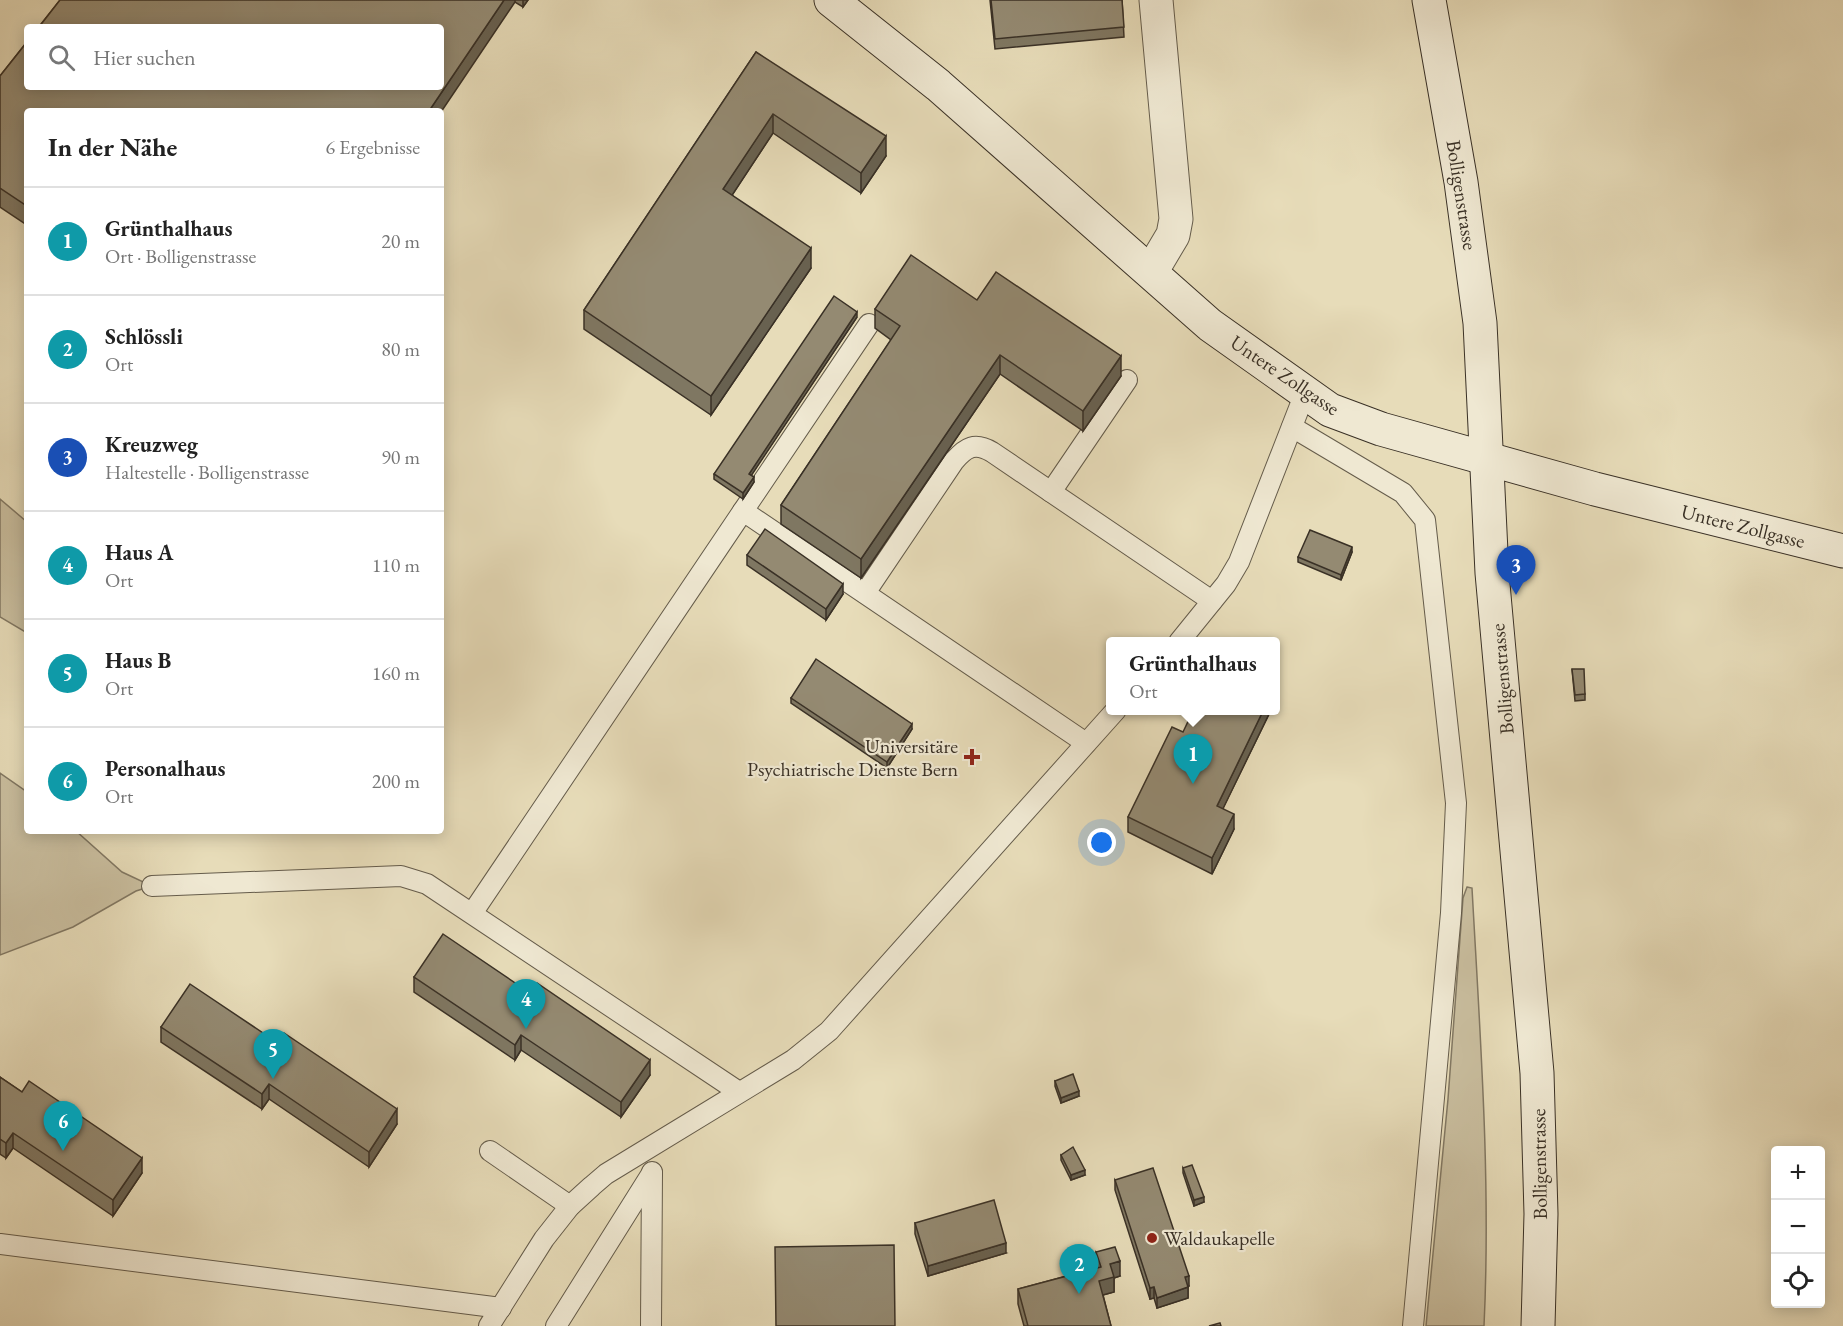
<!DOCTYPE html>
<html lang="de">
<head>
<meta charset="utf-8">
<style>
  :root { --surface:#fff; --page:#f2f2f2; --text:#222; --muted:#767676; --line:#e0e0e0; --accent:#db2777 }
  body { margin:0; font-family:"EB Garamond",serif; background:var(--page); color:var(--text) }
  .controls { position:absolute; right:18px; bottom:18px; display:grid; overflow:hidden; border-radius:6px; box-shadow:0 3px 15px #0003 }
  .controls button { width:54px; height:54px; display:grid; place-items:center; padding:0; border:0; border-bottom:2px solid var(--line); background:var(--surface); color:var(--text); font:30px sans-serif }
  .you { position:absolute; left:1102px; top:843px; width:21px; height:21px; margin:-15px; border:4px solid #fff; border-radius:50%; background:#1a73e8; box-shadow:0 0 0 9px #1a73e833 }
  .badge { display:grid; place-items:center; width:39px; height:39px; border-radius:50%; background:var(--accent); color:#fff; font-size:20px; font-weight:700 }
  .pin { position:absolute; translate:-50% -50px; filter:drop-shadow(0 2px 3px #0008) }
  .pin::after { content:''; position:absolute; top:32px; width:21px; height:18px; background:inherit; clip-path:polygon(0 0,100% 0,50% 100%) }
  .popup { position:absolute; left:1106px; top:637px; width:174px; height:78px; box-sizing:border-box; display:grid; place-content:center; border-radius:6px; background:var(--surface); filter:drop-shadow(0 2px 4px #0005); font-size:20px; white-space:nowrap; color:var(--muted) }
  .popup b { font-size:22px; color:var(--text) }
  .popup::after { content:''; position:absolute; left:50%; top:100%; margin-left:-12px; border:12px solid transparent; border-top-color:var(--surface) }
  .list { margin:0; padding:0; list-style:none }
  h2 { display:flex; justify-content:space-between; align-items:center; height:78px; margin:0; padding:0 24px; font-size:26px }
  h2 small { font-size:20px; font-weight:400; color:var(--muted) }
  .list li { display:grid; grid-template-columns:39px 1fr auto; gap:18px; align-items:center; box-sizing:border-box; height:108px; padding:0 24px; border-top:2px solid var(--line) }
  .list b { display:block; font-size:22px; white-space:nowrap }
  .list p { margin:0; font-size:20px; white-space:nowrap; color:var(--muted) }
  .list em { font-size:20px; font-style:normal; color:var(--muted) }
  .icon { flex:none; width:33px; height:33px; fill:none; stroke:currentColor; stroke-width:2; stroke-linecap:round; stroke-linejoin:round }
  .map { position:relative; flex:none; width:1843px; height:1326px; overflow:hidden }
  .search { position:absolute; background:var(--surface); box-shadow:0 3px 15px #0003; left:24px; top:24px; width:420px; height:66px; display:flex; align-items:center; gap:15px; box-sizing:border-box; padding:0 21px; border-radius:6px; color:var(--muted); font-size:22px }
  .panel { position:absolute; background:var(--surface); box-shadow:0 3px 15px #0003; left:24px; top:108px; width:420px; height:726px; border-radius:6px }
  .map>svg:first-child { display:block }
</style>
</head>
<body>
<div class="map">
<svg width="1843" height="1326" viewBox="0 0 1843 1326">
  <rect width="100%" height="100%" fill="#e7dcb9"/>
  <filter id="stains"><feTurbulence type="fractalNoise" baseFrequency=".00333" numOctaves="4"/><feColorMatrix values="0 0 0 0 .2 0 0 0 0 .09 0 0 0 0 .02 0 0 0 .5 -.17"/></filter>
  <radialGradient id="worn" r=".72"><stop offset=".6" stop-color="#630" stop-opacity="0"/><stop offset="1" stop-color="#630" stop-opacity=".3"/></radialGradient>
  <g fill="#cabfa0" stroke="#827863" stroke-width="1.5">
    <path d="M0,499L27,522V633L0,617Z"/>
    <path d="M0,773L27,792V831H76L122,872L152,886L136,891L73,927L0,955Z"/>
    <path d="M1467,887L1472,888C1480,1034 1491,1180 1484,1326H1426L1448,1099L1463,898Z"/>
  </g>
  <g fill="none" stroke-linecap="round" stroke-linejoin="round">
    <defs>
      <g id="lane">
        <path d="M1292,427L1403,493L1425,520L1456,803L1451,913L1413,1326"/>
        <path d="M1051,492L1127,380"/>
        <path d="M743,511L869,324"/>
        <path d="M865,593L954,461C966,447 975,442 992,452L1212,601"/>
        <path d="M1179,642L1226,584L1239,562L1305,393"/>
        <path d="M152,886L401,876L427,884L739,1092"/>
        <path d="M473,912L743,511L1086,743"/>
        <path d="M490,1151L570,1206"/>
        <path d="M0,1244L501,1308"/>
        <path d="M489,1326L544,1239L570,1206L592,1186L606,1174L793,1060L829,1031L1116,710"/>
        <path d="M556,1326L652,1173"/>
        <path d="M651,1326L652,1172"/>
      </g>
      <path id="street" d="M1151,272L1173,235L1176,219L1156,0"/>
      <g id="secondary">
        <path d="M831,0L938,85L1210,325L1330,410L1381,429L1595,489L1843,551"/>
        <path d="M1429,0L1461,182L1480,323L1492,573L1537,1073L1541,1214L1538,1326"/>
      </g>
    </defs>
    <use href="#lane" stroke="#655c4b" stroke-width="22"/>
    <use href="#street" stroke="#655c4b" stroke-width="35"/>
    <use href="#secondary" stroke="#3a3126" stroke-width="35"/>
    <use href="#lane" stroke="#efe8d2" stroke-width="20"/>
    <use href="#street" stroke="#efe8d2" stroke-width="33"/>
    <use href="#secondary" stroke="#efe8d2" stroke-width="33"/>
  </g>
  <g fill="#7f7762" stroke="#3a3126" stroke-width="1.5">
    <path d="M60,0H528L523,7L515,2L27,111V225L0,207V76Z"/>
    <path d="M990,0H1122L1124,37L995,49Z"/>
    <path d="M756,52L886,156L861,193L773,133L732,195L811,268L711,415L584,329V310Z"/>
    <path d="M977,300L1121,376L1083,431L1000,374L861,578L781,524V505L891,340L875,328V309Z"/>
    <path d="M857,317L751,475L754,482L743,499L714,479V474Z"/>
    <path d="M1352,552L1341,580L1298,562V557Z"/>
    <path d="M747,555L843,594L826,620L747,565Z"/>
    <path d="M1572,669L1585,694V700L1575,701Z"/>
    <path d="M791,698L912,729L887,768L791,703Z"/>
    <path d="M1269,711V714L1223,808L1234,829L1212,874L1128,832V817L1183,732Z"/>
    <path d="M414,977L650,1075L621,1117L521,1050L515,1060L414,992Z"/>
    <path d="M161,1027L397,1124L369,1167L269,1099L262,1109L161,1042Z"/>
    <path d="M0,1077L142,1173L113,1216L13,1148L6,1158L0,1154Z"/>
    <path d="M1055,1081L1079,1096L1061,1103L1055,1086Z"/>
    <path d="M1061,1155L1085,1175L1071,1180L1061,1160Z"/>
    <path d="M1183,1168L1204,1202L1194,1206L1183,1173Z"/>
    <path d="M1115,1180L1189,1286L1188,1287V1298L1157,1308L1154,1298L1150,1299L1115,1190Z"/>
    <path d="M915,1223L1006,1253L928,1276L915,1234Z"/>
    <path d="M1096,1252L1120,1276L1114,1278V1292L1103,1295L1111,1326H1024L1018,1304V1289L1096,1268Z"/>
  </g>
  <g fill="#686150" stroke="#3a3126" stroke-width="1.5">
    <path d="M504,0H515V2L441,112V111H429Z"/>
    <path d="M523,0H528L523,7Z"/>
    <path d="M773,114V133L723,209V189Z"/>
    <path d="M886,136V156L861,193V173Z"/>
    <path d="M811,248V268L711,415V396Z"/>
    <path d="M857,312V317L749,479V474Z"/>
    <path d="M1000,355V374L861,578V559Z"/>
    <path d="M1121,356V376L1083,431V411Z"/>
    <path d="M754,477V482L743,499V493Z"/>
    <path d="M1352,547V552L1341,580V575Z"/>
    <path d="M843,584V594L826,620V609Z"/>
    <path d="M1263,711H1269V714L1217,821V806Z"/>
    <path d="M912,724V729L887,768V762Z"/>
    <path d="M1234,814V829L1212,874V858Z"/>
    <path d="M521,1035V1050L515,1060V1045Z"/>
    <path d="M650,1060V1075L621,1117V1102Z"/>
    <path d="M269,1084V1099L262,1109V1094Z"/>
    <path d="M1079,1091V1096L1061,1103V1098Z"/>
    <path d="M397,1109V1124L369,1167V1152Z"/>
    <path d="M13,1133V1148L6,1158V1143Z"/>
    <path d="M142,1158V1173L113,1216V1200Z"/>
    <path d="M1085,1170V1175L1071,1180V1175Z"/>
    <path d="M1204,1197V1202L1194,1206V1200Z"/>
    <path d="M1006,1243V1253L928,1276V1266Z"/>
    <path d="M1120,1261V1276L1114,1278V1292L1099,1296V1281L1110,1264Z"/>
    <path d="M1189,1276V1286L1185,1288V1277Z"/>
    <path d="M1154,1287V1298L1150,1299V1288Z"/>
    <path d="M1188,1287V1298L1157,1308V1298Z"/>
  </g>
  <g fill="#948a72" stroke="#3a3126" stroke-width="1.5">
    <path d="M60,0H504L429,111H27V206L0,188V76L27,42V87H441V27H39Z"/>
    <path d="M991,0H1122L1124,27L995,39Z"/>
    <path d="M756,52L886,136L861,173L773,114L723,189L811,248L711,396L584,310Z"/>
    <path d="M911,255L977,300L996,272L1121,356L1083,411L1000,355L861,559L781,505L900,326L875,309Z"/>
    <path d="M834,296L857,312L749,474L754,477L743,493L714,474Z"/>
    <path d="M765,529L843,584L826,609L747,555Z"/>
    <path d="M1310,530L1352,547L1341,575L1298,557Z"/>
    <path d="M816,659L912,724L887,762L791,698Z"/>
    <path d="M1572,669H1584L1585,694L1575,695Z"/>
    <path d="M1193,711H1263L1217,806L1234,814L1212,858L1128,817L1172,727L1183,732Z"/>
    <path d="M443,934L530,993L537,983L650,1060L621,1102L521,1035L515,1045L414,977Z"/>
    <path d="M190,984L278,1043L284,1033L397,1109L369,1152L269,1084L262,1094L161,1027Z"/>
    <path d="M1073,1074L1079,1091L1061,1098L1055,1081Z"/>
    <path d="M0,1077L22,1092L29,1081L142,1158L113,1200L13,1133L6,1143L0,1139Z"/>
    <path d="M1073,1147L1085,1170L1071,1175L1061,1155Z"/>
    <path d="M1192,1165L1204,1197L1194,1200L1183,1168Z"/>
    <path d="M1153,1168L1189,1276L1185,1277L1188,1287L1157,1298L1154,1287L1150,1288L1115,1180Z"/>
    <path d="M994,1200L1006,1243L928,1266L915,1223Z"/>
    <path d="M894,1245L895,1326H776L775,1247Z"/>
    <path d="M1115,1247L1120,1261L1110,1264L1114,1277L1099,1281L1111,1326H1028L1018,1289L1101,1267L1096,1252Z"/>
    <path d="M1220,1323L1221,1326H1209Z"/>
  </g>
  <g fill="#8f2418" stroke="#efe8d2" stroke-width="2">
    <path d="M969 748h6v6h6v6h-6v6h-6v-6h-6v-6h6z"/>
    <circle cx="1152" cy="1238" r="6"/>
  </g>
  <g text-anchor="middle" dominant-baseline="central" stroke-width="4.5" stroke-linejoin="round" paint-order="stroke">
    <g font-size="20" fill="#3a3126" stroke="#efe8d2">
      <text transform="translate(1462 195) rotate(81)">Bolligenstrasse</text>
      <text transform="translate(1285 375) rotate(34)">Untere Zollgasse</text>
      <text transform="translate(1743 526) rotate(14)">Untere Zollgasse</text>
      <text transform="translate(1502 679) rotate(-95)">Bolligenstrasse</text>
      <text transform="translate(1539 1164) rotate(-91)">Bolligenstrasse</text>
    </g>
    <g font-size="20" fill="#3a3126" stroke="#efe8d2" text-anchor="end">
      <text x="958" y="746">Universitäre<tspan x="958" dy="23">Psychiatrische Dienste Bern</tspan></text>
      <text x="1164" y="1238" text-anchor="start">Waldaukapelle</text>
    </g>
  </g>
  <rect width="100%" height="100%" filter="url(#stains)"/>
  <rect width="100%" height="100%" fill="url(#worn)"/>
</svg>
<div class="controls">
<button>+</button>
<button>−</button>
<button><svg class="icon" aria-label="locate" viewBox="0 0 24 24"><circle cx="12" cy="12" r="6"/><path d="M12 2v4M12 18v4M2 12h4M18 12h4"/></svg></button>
</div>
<div class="you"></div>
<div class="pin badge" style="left:1193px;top:784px;background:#0f9aa8">1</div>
<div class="popup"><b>Grünthalhaus</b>Ort</div>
<div class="pin badge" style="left:1079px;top:1294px;background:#0f9aa8">2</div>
<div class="pin badge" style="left:1516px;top:595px;background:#1a4fb4">3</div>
<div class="pin badge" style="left:526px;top:1029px;background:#0f9aa8">4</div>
<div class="pin badge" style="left:273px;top:1079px;background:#0f9aa8">5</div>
<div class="pin badge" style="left:63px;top:1151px;background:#0f9aa8">6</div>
<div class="search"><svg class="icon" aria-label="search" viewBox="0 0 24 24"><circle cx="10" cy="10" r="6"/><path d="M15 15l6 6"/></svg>Hier suchen</div>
<section class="panel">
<h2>In der Nähe<small>6 Ergebnisse</small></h2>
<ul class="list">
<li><span class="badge" style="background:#0f9aa8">1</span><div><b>Grünthalhaus</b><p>Ort · Bolligenstrasse</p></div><em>20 m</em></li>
<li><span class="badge" style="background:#0f9aa8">2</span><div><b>Schlössli</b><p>Ort</p></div><em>80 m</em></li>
<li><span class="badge" style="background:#1a4fb4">3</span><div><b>Kreuzweg</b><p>Haltestelle · Bolligenstrasse</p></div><em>90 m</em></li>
<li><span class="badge" style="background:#0f9aa8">4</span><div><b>Haus A</b><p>Ort</p></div><em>110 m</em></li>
<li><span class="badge" style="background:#0f9aa8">5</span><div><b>Haus B</b><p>Ort</p></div><em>160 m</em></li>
<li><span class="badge" style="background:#0f9aa8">6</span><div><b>Personalhaus</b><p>Ort</p></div><em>200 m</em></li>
</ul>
</section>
</div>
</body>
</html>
